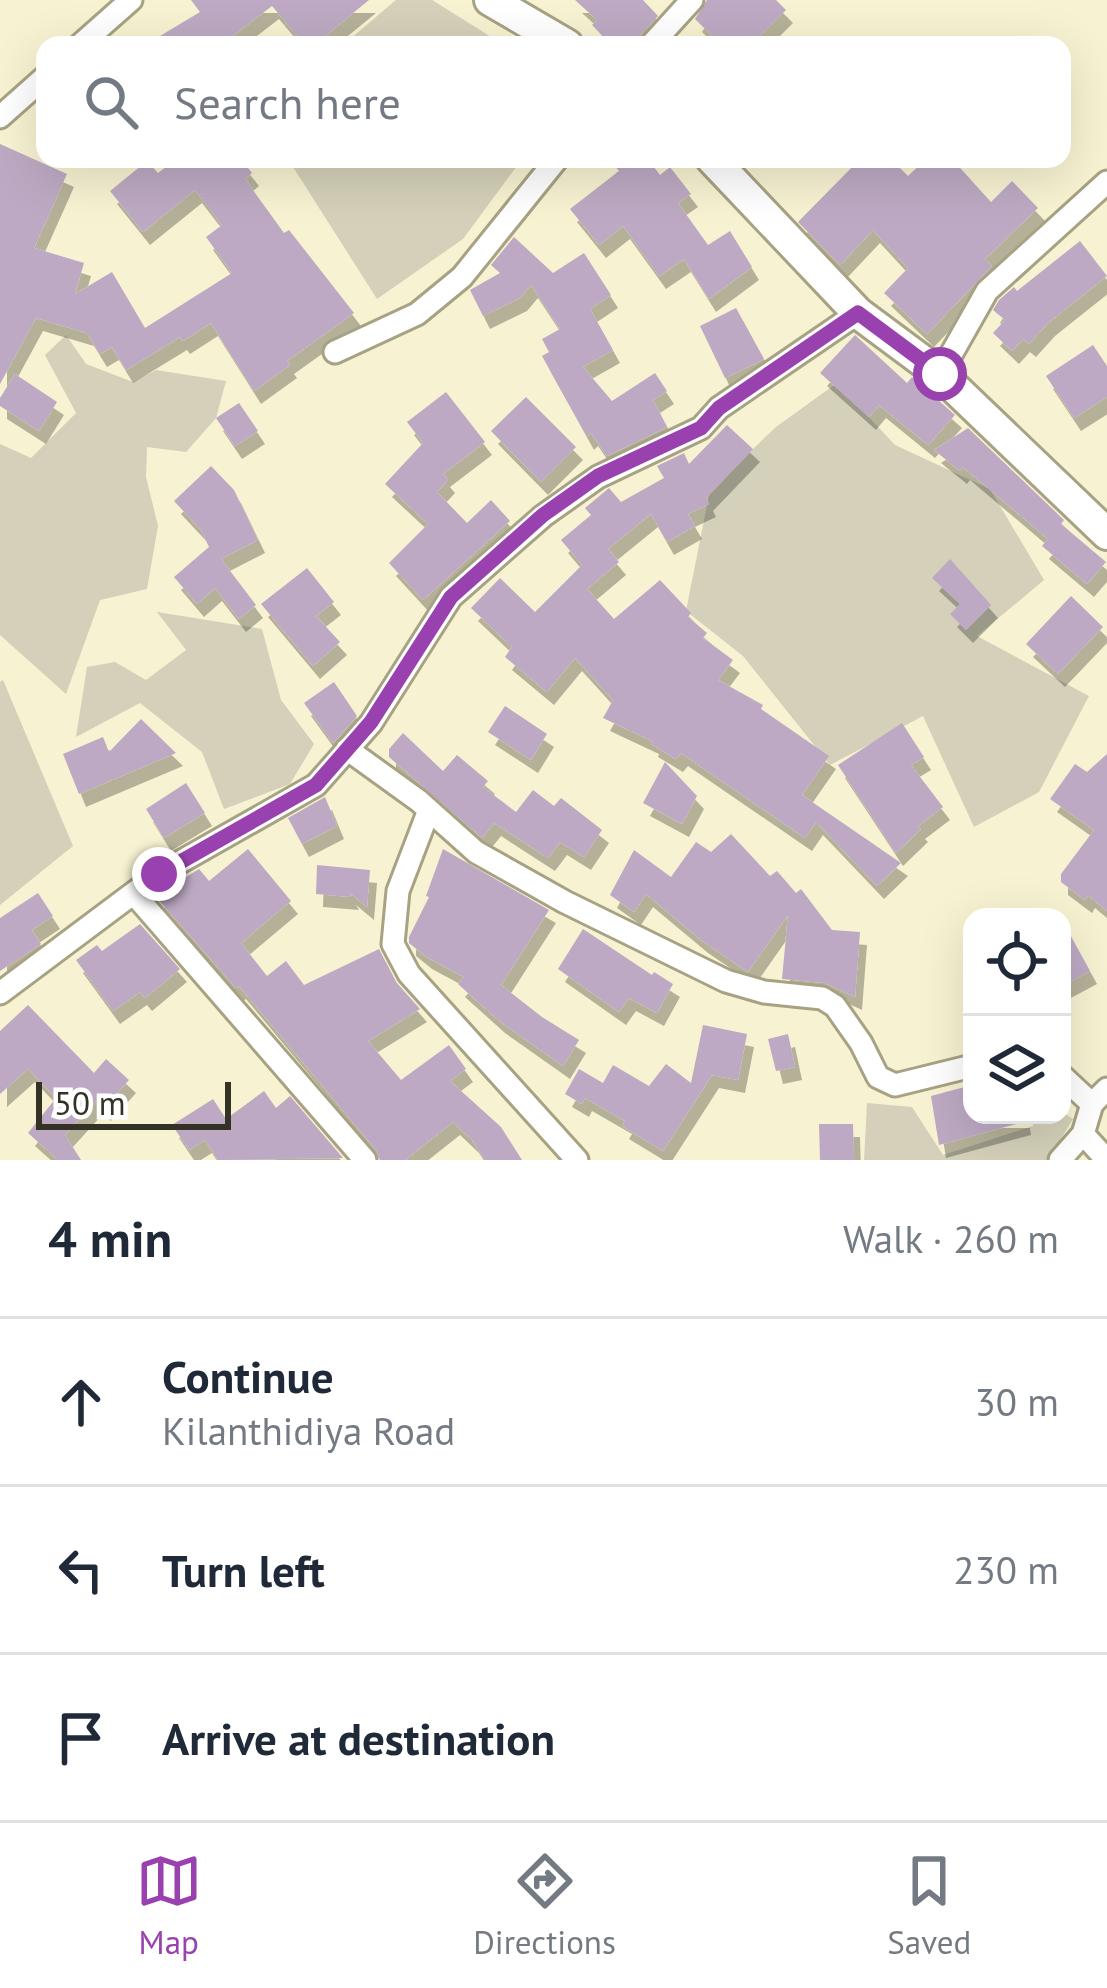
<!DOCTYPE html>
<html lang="en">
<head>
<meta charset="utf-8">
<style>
  :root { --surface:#fff; --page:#f6f6f7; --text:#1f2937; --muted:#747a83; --line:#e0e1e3; --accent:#9942af }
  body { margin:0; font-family:"PT Sans",sans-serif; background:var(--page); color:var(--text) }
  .controls { position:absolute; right:36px; bottom:36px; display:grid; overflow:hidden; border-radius:24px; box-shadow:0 12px 48px #0002 }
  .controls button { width:108px; height:108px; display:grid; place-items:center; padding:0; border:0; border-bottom:3px solid var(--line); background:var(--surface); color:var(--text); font:60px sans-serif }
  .scale { position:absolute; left:36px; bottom:30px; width:195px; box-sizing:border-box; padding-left:12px; border:6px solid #333225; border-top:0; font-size:33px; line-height:42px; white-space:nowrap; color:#333225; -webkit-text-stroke:9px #fff; paint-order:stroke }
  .stop { position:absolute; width:36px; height:36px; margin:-27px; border:9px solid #9942af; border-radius:50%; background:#fff }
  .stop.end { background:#9942af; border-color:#fff; box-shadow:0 3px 12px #0008 }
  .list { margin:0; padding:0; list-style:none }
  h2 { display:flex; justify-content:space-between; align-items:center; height:156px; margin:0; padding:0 48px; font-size:51px }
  h2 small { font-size:39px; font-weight:400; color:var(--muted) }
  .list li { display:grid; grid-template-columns:78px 1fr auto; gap:36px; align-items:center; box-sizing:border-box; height:168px; padding:0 48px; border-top:3px solid var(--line) }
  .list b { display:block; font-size:45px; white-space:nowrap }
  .list p { margin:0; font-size:39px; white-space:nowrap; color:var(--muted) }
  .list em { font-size:39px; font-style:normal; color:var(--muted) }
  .icon { flex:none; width:66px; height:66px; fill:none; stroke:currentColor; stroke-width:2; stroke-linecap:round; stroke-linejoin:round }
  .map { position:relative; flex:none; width:1107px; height:1160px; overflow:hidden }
  .search { position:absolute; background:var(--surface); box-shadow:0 12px 48px #0002; left:36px; right:36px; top:36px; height:132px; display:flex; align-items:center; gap:30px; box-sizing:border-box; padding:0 42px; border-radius:24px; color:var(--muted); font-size:45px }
  .sheet { height:660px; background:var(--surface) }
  nav { display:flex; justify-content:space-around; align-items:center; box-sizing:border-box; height:168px; border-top:3px solid var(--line); background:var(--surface); font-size:33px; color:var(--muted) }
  nav a { display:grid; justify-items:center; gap:6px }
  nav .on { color:var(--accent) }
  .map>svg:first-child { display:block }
</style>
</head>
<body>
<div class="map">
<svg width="1107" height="1160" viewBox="0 0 1107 1160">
  <defs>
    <filter id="shadow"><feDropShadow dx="7" dy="13" stdDeviation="0" flood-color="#0004"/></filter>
  </defs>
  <rect width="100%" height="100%" fill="#f7f2d1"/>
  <g fill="#d4d0b9">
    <path d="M396,0H432L504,45H343Z"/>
    <path d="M288,159H522L463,239L377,299Z"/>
    <path d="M66,335L86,364L133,382L156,370L226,381L216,418L186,452L147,447L146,477L158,526L147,589L100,600L66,694L0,635V444L31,458L76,413L45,355Z"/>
    <path d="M837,383L895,445L990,489L1044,580L977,636L1089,696L1039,792L974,827L923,716L830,765L743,656L686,611L710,490L776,427Z"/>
    <path d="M157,612L262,629L281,700L314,744L290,784L224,809L202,752L140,703L76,737L87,667L115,662L146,680L186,650Z"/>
    <path d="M3,680L73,846L0,905V682Z"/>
    <path d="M867,1103L912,1107L943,1155L1033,1126V1115H1062V1112L1073,1119L1048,1160H864Z"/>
  </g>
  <g fill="#bda9c3" filter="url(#shadow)">
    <path d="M191,0H369L314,45H305L272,6L221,45H145L200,12Z"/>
    <path d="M575,0H643L658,16L631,45H611L592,25L597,20Z"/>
    <path d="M707,0H776L786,10L751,45H721L695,19Z"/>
    <path d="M0,144L67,174L34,248L84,263L75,294L112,272L145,328L232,273L206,237L222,225L195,190L143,232L110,191L147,161L158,173L176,159H241L252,173L245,179L284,233L289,230L354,313L287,361L290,365L254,391L211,323L183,341L180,337L126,370L112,347L100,354L87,333L36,318L0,384Z"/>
    <path d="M609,159H648L660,175L670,167L691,194L678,203L708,245L730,231L752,267L709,299L684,259L659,276L623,226L599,245L570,209L619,171Z"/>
    <path d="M860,159H891L908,176L926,159H952L991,202L1012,181L1038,208L985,259L992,266L927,334L884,293L908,268L873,230L840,265L798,222Z"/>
    <path d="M514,237L553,273L584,253L611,295L590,309L613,350L583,367L612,401L655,373L667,391L653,400L667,427L607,456L591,433L587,437L542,356L549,352L542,339L560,329L531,285L520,298L483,316L470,290L500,273L491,265Z"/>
    <path d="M1080,241L1107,276L1048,323L1029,344L1023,339L1012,351L993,333L1005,320L993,310L999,300L1014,287L1017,291Z"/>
    <path d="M736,308L764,359L725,378L700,326Z"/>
    <path d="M855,335L907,383L912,377L955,415L928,445L879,405L869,417L820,373Z"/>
    <path d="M1093,345L1107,366V397L1074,418L1046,376Z"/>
    <path d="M15,374L57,402L39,431L0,406V398Z"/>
    <path d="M446,392L485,442L443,474L448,480L437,492L467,523L491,500L510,521L423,600L389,563L428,524L385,484L423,443L407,422Z"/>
    <path d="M526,397L576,447L541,482L491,431Z"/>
    <path d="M239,403L258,431L235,446L216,418Z"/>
    <path d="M727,425L753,449L706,498L709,504L688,514L695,526L667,542L651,514L608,549L619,562L587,589L614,619L660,580L691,613L688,617L707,633L703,638L733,660L718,680L763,705L761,709L829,756L802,795L901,863L877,886L816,822L805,838L681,753L676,759L651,744L652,741L603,718L613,700L575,658L547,692L505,657L512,647L471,608L500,578L535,612L582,565L561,540L591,515L585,508L609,488L621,502L664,478L657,466L684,453L689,464Z"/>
    <path d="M968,428L1064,520L1061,524L1106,562L1087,584L1042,546L1048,539L963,467L960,471L934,450Z"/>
    <path d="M211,466L234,490L258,540L221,559L256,605L239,619L215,588L197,604L174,577L209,547L201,530L174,501Z"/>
    <path d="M950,559L991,605L966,630L950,614L960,604L932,578Z"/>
    <path d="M307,568L334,602L316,616L340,642L313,666L261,604Z"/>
    <path d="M1071,596L1103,627L1058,674L1026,644Z"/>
    <path d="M334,682L357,716L333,743L304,703Z"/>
    <path d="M505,706L547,734L531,760L488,732Z"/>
    <path d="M141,719L176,753L79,794L63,754L103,737L109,752Z"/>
    <path d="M902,723L924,757L911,765L943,807L918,826L921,829L896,853L838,765Z"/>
    <path d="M403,733L443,771L457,755L488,781L483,787L516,812L533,790L554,806L561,798L602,830L584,857L560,842L548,858L494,823L482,838L389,757V749Z"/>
    <path d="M1107,754V911L1088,895L1085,900L1061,882V874L1094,830L1050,799L1075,764L1087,772Z"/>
    <path d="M665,762L697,796L682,824L643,803Z"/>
    <path d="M186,783L205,813L164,838L146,809Z"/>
    <path d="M325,797L337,826L302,844L288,818Z"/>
    <path d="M731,834L770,876L777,871L796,893L801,889L832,930L860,932L855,997L825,983L782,979L788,915L748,972L701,940L646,894L634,912L610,895L634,850L671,877L696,842L711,852Z"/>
    <path d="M248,849L291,901L241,943L267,976L286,961L304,985L379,949L396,982L420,1009L368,1041L401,1080L449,1045L466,1069L450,1081L501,1127L522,1160H485L472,1140L453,1122L405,1160H380L376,1150L239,986L236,988L155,896L199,869L209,881Z"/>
    <path d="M443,849L549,910L501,985L542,1017L579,1040L563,1066L498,1020L458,984L464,977L425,956L409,943V937L429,897L426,896Z"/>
    <path d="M317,865L370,870L367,907L349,892L352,897L316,894Z"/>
    <path d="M38,893L53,916L32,930L41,944L0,971V918Z"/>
    <path d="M1062,920L1090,971L1062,986Z"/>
    <path d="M140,924L180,969L145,998L140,992L113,1011L76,960L97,945L102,951Z"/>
    <path d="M583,929L652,975L654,972L673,984L657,1013L629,998L619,1012L558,969Z"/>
    <path d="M28,1005L94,1073L106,1059L129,1080L104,1108L96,1101L65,1135L81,1160H58L28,1133L56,1098L28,1069L0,1094V1031Z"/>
    <path d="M703,1025L747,1034L738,1080L712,1075L663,1151L622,1126L625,1121L585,1098L582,1104L565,1094L579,1069L603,1083L613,1065L649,1086L666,1064L691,1083Z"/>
    <path d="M788,1034L795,1067L776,1071L768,1039Z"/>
    <path d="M972,1085V1115H1023L1024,1122L939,1145L931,1096Z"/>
    <path d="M264,1091L276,1108L290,1096L343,1158L218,1160L205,1140L189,1150L172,1125L213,1099L226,1119Z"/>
    <path d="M819,1124H853L854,1160H820Z"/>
  </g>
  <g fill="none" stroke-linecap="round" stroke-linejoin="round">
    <defs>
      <g id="street">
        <path d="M80,45L131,0"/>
        <path d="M651,45L692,0"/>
        <path d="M0,117L45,77"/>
        <path d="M335,352L417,314L462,277L557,159"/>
        <path d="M940,374L987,291L1107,182"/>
        <path d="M347,749L419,801L476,852L565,902L726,981L764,992L822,998L835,1006L861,1043L878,1077L895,1085L972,1066"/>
        <path d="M429,810L398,891L393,944L409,974L577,1160"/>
        <path d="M135,895L365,1160"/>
        <path d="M0,993L159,874L316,785L371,723L451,597L543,516L598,477L701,428L719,408L858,313"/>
        <path d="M1062,1076L1092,1104"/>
        <path d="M1083,1134L1107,1160"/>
        <path d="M1060,1160L1083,1134L1092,1104L1107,1089"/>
      </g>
      <g id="secondary">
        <path d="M490,0L567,45"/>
        <path d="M712,159L858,313L940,374L1107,534"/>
      </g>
    </defs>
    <use href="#street" stroke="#a7a283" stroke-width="27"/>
    <use href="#secondary" stroke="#a7a283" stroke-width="36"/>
    <use href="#street" stroke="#fff" stroke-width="21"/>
    <use href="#secondary" stroke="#fff" stroke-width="30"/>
  </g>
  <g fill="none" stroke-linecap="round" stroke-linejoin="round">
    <path stroke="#9942af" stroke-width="15" d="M159,874L316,785L371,722L451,597L543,515L598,476L701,428L719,408L858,313L940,374"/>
  </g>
</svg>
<div class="controls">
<button><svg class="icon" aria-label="locate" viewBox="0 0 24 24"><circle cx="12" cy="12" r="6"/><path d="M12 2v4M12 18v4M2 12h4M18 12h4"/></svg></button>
<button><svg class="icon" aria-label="layers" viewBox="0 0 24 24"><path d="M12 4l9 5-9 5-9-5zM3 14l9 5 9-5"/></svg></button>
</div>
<div class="scale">50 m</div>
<div class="stop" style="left:940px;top:374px"></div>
<div class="stop end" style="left:159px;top:874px"></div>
<div class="search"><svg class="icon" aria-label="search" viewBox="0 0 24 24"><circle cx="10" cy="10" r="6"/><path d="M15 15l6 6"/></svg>Search here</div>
</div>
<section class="sheet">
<h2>4 min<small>Walk · 260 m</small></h2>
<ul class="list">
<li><svg class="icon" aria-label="ahead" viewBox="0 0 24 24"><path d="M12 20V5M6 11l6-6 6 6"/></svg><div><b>Continue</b><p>Kilanthidiya Road</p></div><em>30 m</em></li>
<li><svg class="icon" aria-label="left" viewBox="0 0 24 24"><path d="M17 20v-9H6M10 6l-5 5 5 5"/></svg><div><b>Turn left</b></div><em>230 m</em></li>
<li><svg class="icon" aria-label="arrive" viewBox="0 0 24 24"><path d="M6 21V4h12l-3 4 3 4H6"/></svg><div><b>Arrive at destination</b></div></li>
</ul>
</section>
<nav>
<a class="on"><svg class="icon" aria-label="map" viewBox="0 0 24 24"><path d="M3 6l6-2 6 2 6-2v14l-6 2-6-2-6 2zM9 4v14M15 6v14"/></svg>Map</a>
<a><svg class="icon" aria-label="directions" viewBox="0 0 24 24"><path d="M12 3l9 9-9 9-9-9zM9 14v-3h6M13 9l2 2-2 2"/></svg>Directions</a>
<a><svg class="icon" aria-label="saved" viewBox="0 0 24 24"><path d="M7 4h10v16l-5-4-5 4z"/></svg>Saved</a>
</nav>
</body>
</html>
